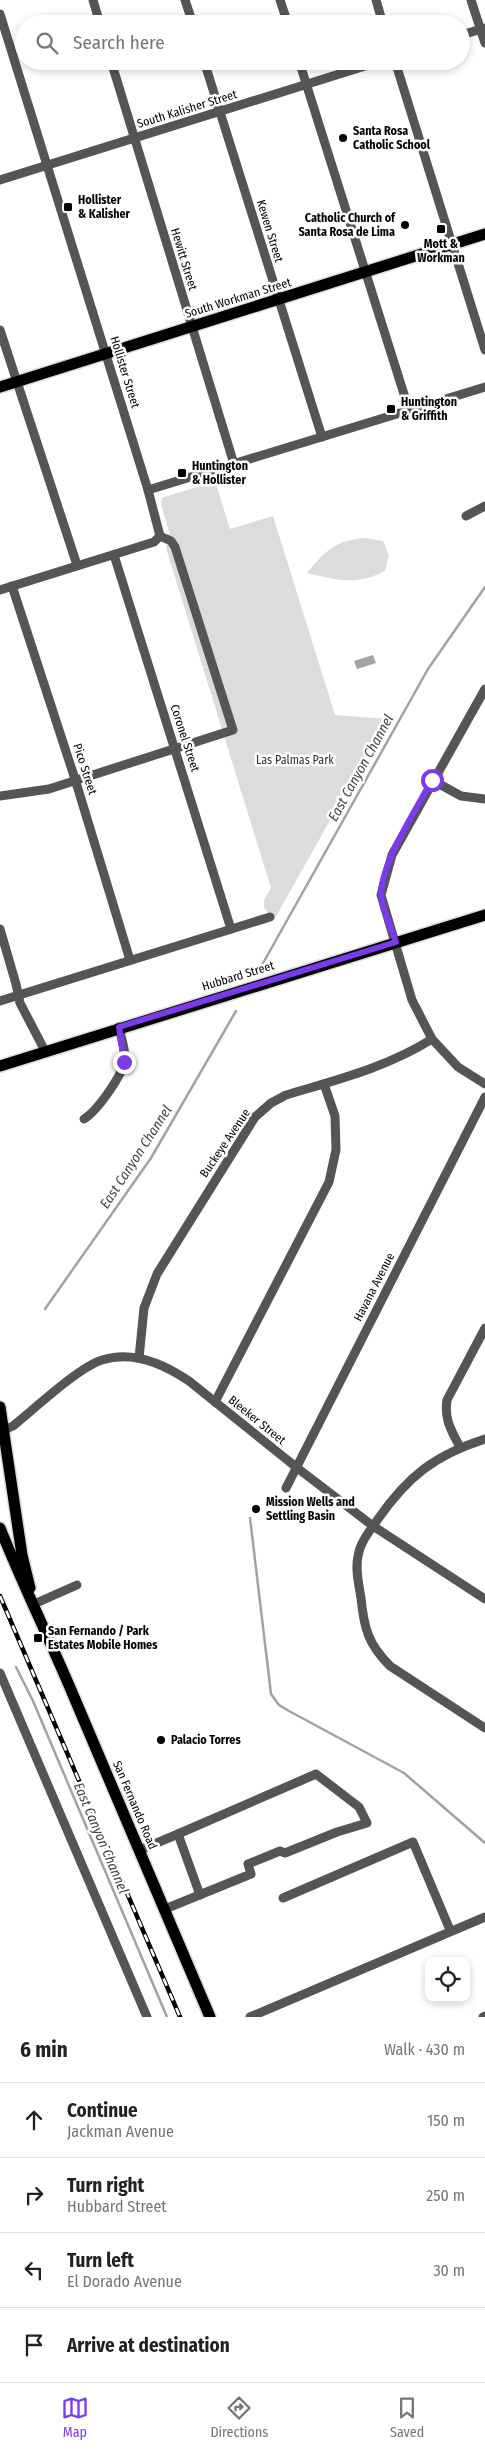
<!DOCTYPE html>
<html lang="en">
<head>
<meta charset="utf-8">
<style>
  :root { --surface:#fff; --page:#f2f2f2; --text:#222; --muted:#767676; --line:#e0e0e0; --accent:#7c3aed }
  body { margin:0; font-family:"Fira Sans Condensed",sans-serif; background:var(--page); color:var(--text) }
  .controls { position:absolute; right:15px; bottom:15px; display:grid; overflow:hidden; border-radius:10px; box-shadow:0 2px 8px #0003 }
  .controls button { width:45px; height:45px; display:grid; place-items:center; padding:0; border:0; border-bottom:1px solid var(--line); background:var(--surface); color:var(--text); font:25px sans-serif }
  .stop { position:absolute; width:15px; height:15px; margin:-11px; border:4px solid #7c3aed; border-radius:50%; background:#fff }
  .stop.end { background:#7c3aed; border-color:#fff; box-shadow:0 1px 5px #0008 }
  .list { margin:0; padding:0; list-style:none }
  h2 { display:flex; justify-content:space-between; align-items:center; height:65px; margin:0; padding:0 20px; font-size:21px }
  h2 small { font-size:16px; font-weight:400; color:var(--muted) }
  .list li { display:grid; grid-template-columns:32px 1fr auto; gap:15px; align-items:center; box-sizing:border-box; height:75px; padding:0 20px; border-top:1px solid var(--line) }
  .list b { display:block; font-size:19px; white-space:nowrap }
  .list p { margin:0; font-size:16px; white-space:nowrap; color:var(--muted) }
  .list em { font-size:16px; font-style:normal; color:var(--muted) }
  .icon { flex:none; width:28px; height:28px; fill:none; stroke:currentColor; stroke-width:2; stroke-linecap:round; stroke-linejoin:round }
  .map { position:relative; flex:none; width:485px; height:2017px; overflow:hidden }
  .search { position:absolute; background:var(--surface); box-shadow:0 2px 8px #0003; left:15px; right:15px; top:15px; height:55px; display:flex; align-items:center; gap:12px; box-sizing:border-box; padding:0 18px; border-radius:28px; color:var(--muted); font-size:19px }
  .sheet { height:365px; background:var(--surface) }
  nav { display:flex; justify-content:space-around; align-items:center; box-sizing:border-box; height:70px; border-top:1px solid var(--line); background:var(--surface); font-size:14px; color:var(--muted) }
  nav a { display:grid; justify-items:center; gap:2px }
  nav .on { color:var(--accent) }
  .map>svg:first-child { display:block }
</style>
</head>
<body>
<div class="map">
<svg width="485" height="2017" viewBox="0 0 485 2017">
  <rect width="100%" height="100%" fill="#fff"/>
  <g fill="#dcdcdc">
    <path d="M215,481L230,529L273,516L335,715L387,719L274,920L264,908V900L271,888L166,548L169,532L161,504L162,498Z"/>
    <path d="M364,538L383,541L389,555L385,571C355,586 338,580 307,573C324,552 336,540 364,538Z"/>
  </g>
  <path fill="#a3a3a3" d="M373,655L376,663L357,669L354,661Z"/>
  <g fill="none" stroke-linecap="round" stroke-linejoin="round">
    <g stroke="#a3a3a3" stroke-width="2.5">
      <path d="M262,965L428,669L485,587"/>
      <path d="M45,1309L151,1158L236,1011"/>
      <path d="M250,1518L271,1694L279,1705L289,1711L404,1773L485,1843"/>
      <path d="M16,1667L33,1701L167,2017"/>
    </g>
    <defs>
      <g id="major">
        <path d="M0,387L485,234"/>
        <path d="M0,1066L485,915"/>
        <path d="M0,1407L22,1555L30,1588"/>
        <path d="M0,1528C23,1585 50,1640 74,1697C120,1803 165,1910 210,2017"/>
      </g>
    </defs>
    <use href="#major" stroke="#dbdbdb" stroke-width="14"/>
    <g stroke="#555" stroke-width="9">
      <path d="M93,0L100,24"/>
      <path d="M185,0L193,24"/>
      <path d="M280,0L288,24"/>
      <path d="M376,0L383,24"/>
      <path d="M471,0L485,43"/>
      <path d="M0,14L148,490L160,536"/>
      <path d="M461,35L485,28"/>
      <path d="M111,61L234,464"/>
      <path d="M204,61L322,437"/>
      <path d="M299,61L409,410"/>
      <path d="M395,61L485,350"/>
      <path d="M0,180L381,61"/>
      <path d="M0,330L77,565"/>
      <path d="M148,490L485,387"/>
      <path d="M466,516L485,506"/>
      <path d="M114,555L231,929"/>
      <path d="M12,586L75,779L130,960"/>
      <path d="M0,590L154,542L160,536"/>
      <path d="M485,689L392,855L381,895L412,1000L432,1039L458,1067L485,1084"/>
      <path d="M432,780L461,796L485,799"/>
      <path d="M0,796L49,789L233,730L175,547L171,541L160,536"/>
      <path d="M0,929L16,984L20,1003L45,1051"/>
      <path d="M0,1001L270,917"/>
      <path d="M84,1119C97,1111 124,1074 125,1058C125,1048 121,1037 119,1027"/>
      <path d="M139,1358L144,1308L157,1274L255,1117L271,1103L286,1095C336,1080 388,1067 432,1039"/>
      <path d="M215,1402L329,1182L336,1150L335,1116L324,1084"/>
      <path d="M4,1430L13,1426C34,1409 79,1367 102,1360C133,1350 164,1364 189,1381L296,1467L373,1526L485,1599"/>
      <path d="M485,1439C435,1455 408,1476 378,1519C370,1531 360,1542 358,1556C355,1570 359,1585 361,1598C364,1628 368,1644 390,1666L485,1728"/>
      <path d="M460,1447C451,1430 444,1419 447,1400L485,1328"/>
      <path d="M286,1488L485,1097"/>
      <path d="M34,1604L77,1585"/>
      <path d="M0,1673L147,2017"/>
      <path d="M140,1850L178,1834L200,1895"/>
      <path d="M283,1898L413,1842L450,1930"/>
      <path d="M165,1909L251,1874L248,1864L280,1851L285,1853L337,1832L367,1823L359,1807L316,1774L178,1834"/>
      <path d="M250,2017L485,1917"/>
      <path d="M483,2017L485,2016"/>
    </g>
    <use href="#major" stroke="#000" stroke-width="11"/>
    <defs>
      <path id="rail" d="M0,1596L180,2017"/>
    </defs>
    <use href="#rail" stroke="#000" stroke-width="4.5"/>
    <use href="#rail" stroke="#fff" stroke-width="2.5" stroke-dasharray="8" stroke-linecap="butt"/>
  </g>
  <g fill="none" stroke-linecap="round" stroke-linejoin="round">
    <path stroke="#7c3aed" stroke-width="6" d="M124,1062L119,1027L396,942C392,930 381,907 381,894C381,863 417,808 432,780"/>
  </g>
  <g fill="#000" stroke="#fff" stroke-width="2">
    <circle cx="343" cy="138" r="5"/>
    <rect x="63" y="202" width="10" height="10" rx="2.5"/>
    <circle cx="405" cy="225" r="5"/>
    <rect x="436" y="224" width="10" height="10" rx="2.5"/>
    <rect x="386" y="404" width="10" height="10" rx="2.5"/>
    <rect x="177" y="468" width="10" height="10" rx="2.5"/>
    <circle cx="256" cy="1509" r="5"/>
    <rect x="33" y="1633" width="10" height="10" rx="2.5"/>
    <circle cx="161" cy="1740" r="5"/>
  </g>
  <g text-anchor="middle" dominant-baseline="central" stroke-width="5" stroke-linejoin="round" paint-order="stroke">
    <g font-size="12" fill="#000" stroke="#fff">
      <text transform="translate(187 109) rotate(-17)">South Kalisher Street</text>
      <text transform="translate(270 231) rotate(73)">Kewen Street</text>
      <text transform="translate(184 259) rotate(73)">Hewitt Street</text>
      <text transform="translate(238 298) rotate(-17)">South Workman Street</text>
      <text transform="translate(125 372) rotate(73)">Hollister Street</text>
      <text transform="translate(185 738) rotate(72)">Coronel Street</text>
      <text transform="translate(85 769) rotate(72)">Pico Street</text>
      <text transform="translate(238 976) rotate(-17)">Hubbard Street</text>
      <text transform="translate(225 1143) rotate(-56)">Buckeye Avenue</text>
      <text transform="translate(374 1287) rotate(-63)">Havana Avenue</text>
      <text transform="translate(257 1420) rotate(39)">Bleeker Street</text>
      <text transform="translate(135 1805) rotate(67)">San Fernando Road</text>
    </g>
    <g font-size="12" font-weight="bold" fill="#000" stroke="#fff" text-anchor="start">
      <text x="353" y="131">Santa Rosa<tspan x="353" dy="14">Catholic School</tspan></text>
      <text x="78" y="200">Hollister<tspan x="78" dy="14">&amp; Kalisher</tspan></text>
      <text x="395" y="218" text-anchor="end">Catholic Church of<tspan x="395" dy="14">Santa Rosa de Lima</tspan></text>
      <text x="441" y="244" text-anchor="middle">Mott &amp;<tspan x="441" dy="14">Workman</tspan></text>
      <text x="401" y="402">Huntington<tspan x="401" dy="14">&amp; Griffith</tspan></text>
      <text x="192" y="466">Huntington<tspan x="192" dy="14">&amp; Hollister</tspan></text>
      <text x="266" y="1502">Mission Wells and<tspan x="266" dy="14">Settling Basin</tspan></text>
      <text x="48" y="1631">San Fernando / Park<tspan x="48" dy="14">Estates Mobile Homes</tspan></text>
      <text x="171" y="1740">Palacio Torres</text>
    </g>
    <g font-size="12" fill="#333" stroke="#fff">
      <text x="295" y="760">Las Palmas Park</text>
    </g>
    <g font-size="14" font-style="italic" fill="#444" stroke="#fff">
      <text transform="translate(361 768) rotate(-61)">East Canyon Channel</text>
      <text transform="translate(136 1157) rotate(-57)">East Canyon Channel</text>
      <text transform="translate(101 1838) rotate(67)">East Canyon Channel</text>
    </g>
  </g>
</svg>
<div class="controls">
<button><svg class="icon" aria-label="locate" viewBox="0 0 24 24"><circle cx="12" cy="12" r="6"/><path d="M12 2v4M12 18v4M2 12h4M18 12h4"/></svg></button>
</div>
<div class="stop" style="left:432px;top:780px"></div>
<div class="stop end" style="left:124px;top:1062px"></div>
<div class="search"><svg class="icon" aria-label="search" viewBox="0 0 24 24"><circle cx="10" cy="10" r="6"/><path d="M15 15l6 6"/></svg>Search here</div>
</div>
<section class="sheet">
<h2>6 min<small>Walk · 430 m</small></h2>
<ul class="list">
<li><svg class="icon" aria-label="ahead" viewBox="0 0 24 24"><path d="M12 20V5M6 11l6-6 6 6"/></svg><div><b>Continue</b><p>Jackman Avenue</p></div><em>150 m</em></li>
<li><svg class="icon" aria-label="right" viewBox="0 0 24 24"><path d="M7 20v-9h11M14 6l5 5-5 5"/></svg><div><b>Turn right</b><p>Hubbard Street</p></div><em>250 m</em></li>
<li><svg class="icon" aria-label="left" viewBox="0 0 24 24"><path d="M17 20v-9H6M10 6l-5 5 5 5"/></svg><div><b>Turn left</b><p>El Dorado Avenue</p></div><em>30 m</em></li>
<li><svg class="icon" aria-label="arrive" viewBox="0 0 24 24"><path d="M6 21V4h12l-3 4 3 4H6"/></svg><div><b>Arrive at destination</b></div></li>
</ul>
</section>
<nav>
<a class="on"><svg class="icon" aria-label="map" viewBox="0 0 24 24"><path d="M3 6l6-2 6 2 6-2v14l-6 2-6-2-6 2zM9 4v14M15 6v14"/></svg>Map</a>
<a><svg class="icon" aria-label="directions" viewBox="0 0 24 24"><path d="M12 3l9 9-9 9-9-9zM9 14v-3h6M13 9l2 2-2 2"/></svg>Directions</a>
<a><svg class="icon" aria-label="saved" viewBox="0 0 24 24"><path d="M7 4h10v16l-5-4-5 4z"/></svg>Saved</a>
</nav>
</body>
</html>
